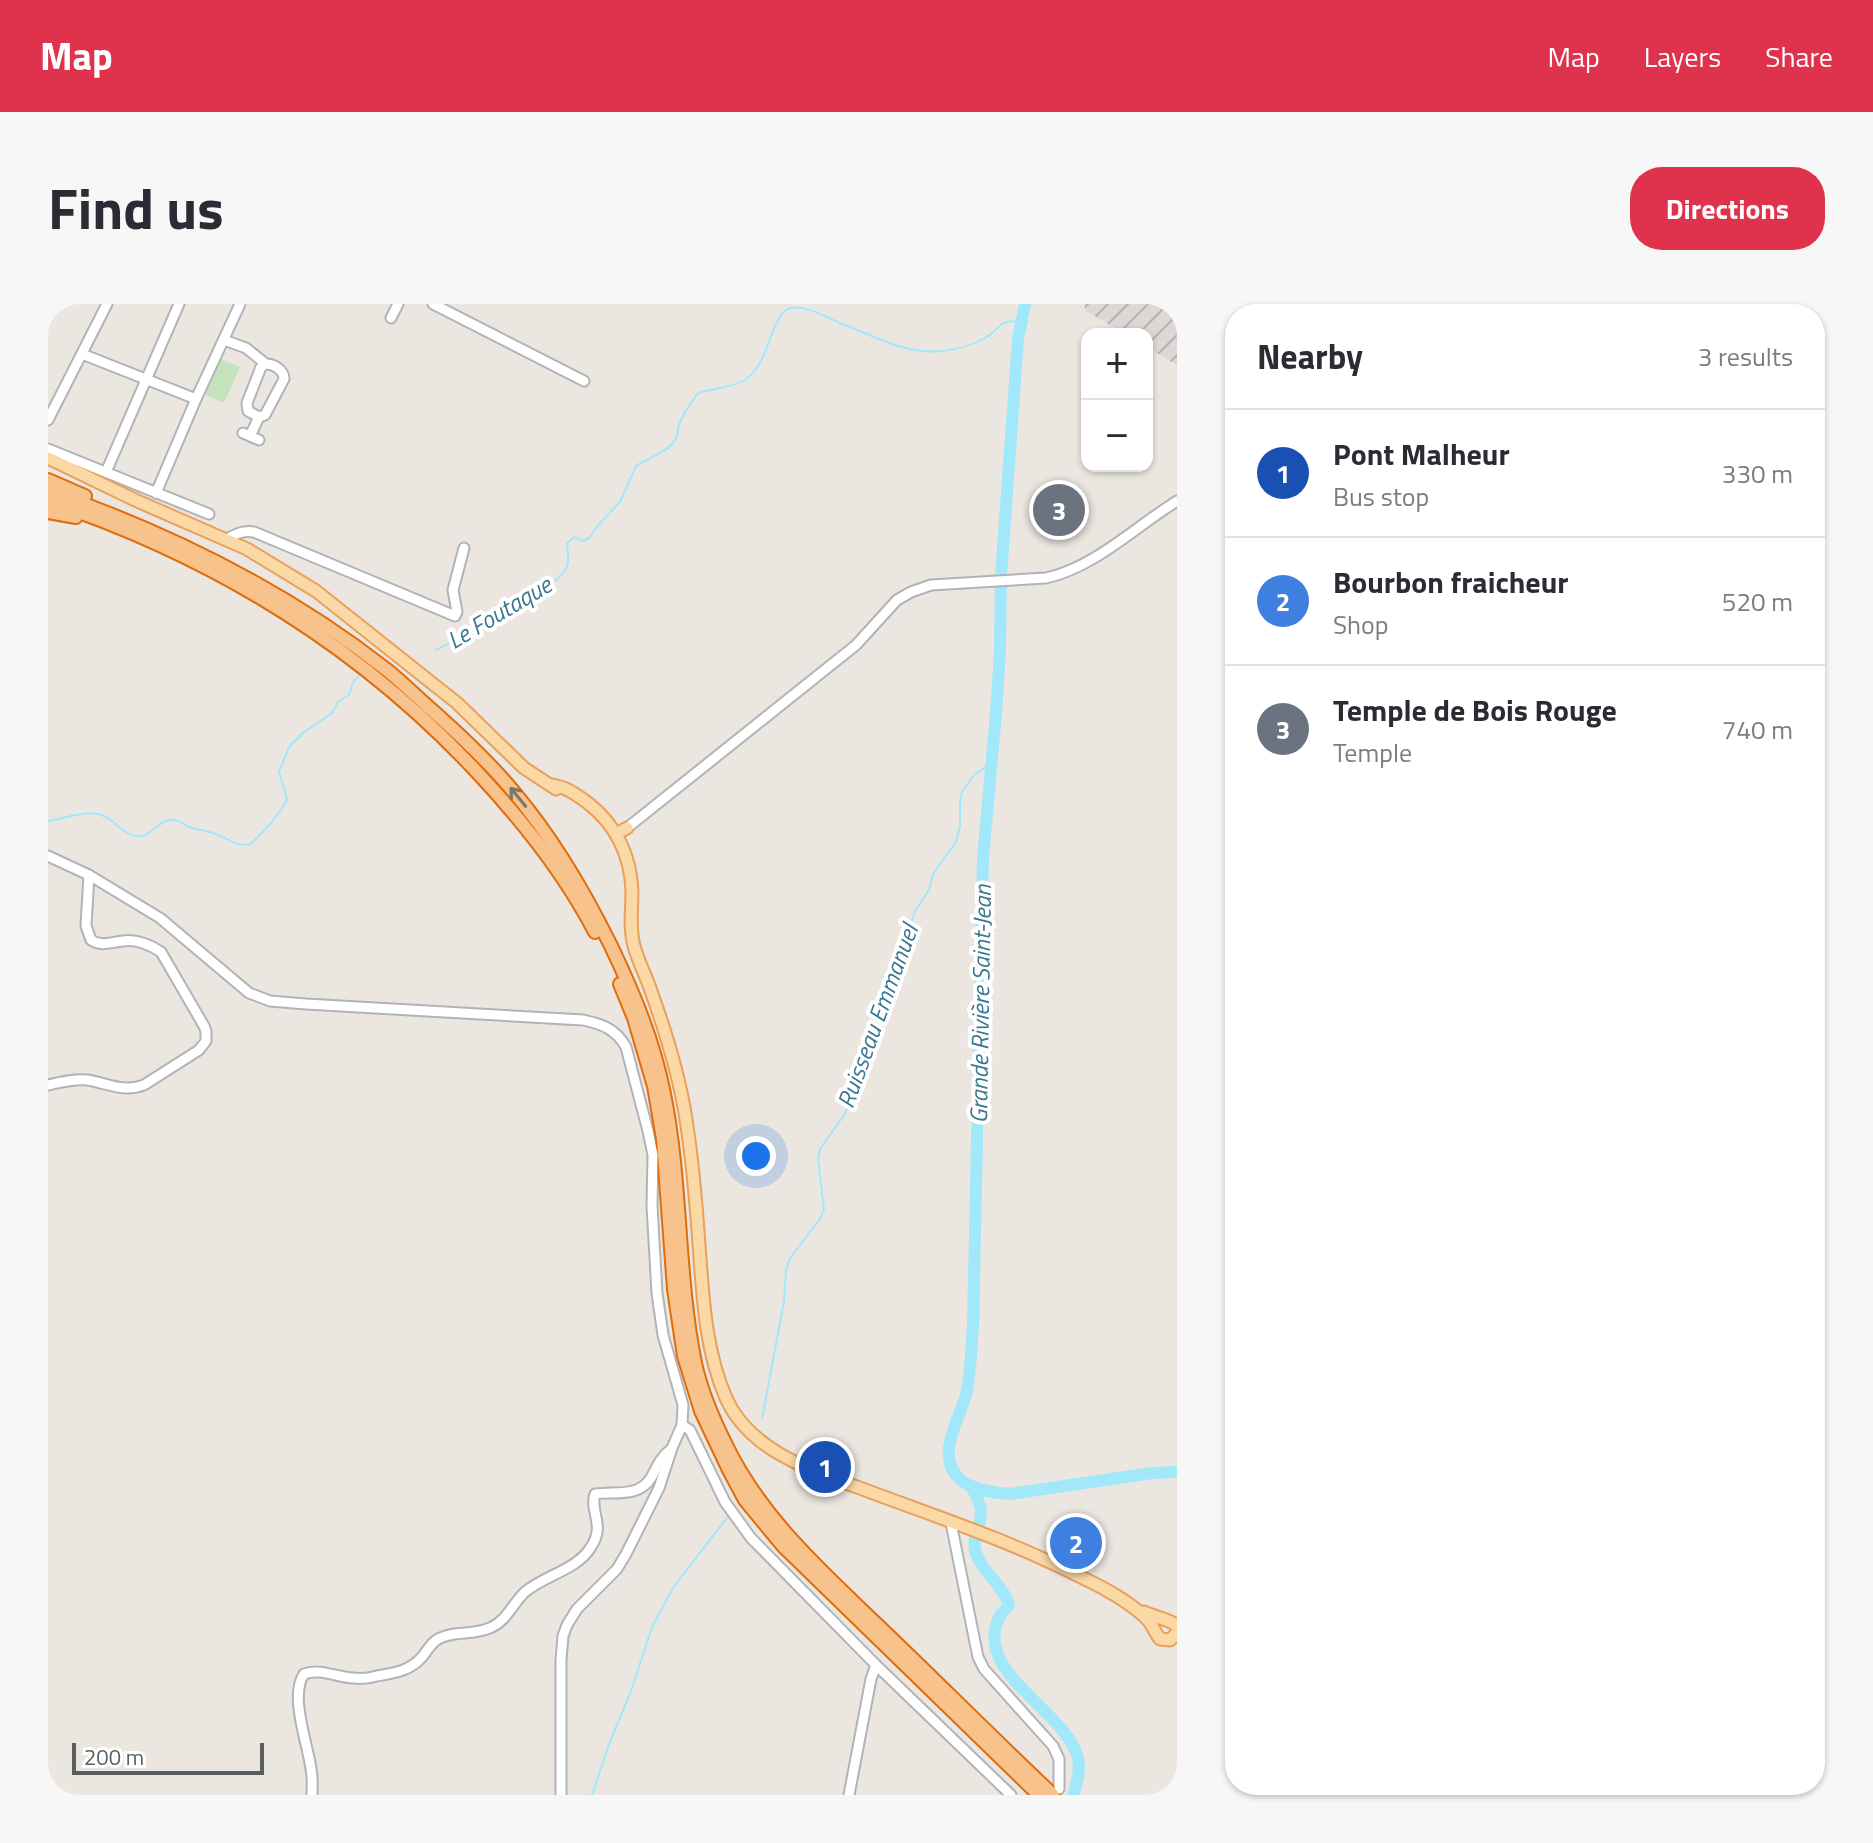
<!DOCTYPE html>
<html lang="en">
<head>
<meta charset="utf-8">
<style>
  :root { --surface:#fff; --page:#f7f7f7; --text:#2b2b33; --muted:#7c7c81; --line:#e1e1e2; --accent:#df324d }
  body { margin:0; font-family:"Titillium Web",sans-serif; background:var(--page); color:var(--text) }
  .controls { position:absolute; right:24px; top:24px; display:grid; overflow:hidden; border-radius:16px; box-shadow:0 2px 6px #0004 }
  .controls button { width:72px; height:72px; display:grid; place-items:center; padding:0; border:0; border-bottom:2px solid var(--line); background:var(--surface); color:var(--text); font:40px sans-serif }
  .scale { position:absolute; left:24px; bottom:20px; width:192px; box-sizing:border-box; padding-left:8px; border:4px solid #595e60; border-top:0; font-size:22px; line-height:28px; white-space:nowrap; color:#595e60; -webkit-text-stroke:6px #fff; paint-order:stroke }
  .you { position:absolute; left:708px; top:852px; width:28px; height:28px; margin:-20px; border:6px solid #fff; border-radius:50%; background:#1a73e8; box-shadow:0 0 0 12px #1a73e833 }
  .badge { display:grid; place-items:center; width:52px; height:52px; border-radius:50%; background:var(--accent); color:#fff; font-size:26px; font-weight:700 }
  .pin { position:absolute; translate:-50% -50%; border:4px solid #fff; box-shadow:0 2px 8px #0006 }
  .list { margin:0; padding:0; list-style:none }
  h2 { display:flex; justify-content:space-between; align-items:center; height:104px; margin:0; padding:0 32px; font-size:34px }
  h2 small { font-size:26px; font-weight:400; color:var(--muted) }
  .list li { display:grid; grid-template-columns:52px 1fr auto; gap:24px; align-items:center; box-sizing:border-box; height:128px; padding:0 32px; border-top:2px solid var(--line) }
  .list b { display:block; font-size:30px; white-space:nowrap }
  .list p { margin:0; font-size:26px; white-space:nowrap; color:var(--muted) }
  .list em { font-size:26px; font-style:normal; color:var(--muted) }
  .map { position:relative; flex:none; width:1129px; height:1491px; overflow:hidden; border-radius:32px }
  header { display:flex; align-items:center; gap:48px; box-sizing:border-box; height:112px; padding:0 40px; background:var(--accent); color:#fff }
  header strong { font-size:38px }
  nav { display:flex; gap:44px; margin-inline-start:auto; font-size:28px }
  .intro { display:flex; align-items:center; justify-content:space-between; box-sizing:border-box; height:192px; padding:0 48px }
  h1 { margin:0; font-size:56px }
  .button { padding:20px 36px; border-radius:32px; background:var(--accent); color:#fff; font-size:28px; font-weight:700 }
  main { display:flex; gap:48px; padding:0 48px }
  aside { flex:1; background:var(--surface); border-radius:32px; box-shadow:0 2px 6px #0004 }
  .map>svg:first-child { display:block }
</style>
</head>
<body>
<header>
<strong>Map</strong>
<nav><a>Map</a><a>Layers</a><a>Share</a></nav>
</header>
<div class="intro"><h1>Find us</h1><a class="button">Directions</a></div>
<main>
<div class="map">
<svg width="1129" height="1491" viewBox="0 0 1129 1491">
  <defs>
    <pattern id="industrial-furrows" width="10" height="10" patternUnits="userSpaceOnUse" patternTransform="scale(2)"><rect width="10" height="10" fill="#ddd8d5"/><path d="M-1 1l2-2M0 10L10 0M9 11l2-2" fill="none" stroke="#b6b2b0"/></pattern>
  </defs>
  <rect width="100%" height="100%" fill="#ebe6e0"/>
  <path fill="url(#industrial-furrows)" d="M1036,0H1129V61L1099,43V30H1077L1038,7Z"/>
  <path fill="#c6e2bd" d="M171,54L192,63L176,99L156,90Z"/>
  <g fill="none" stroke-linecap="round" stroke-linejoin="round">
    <g stroke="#a1e8fa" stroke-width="2">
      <path d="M388,346C412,333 511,284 519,263C522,254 519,247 519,239L526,233L535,237L541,234L552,219L572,198L588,162L619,145L625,139L629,133L631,120L637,108L650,89C665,84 683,84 697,76C722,60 721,15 741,4C759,0 782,16 797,21C816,28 835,38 854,43C881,51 912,48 937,34C955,24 946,17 973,17"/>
      <path d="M0,517C16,515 34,507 50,510C67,513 75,534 93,532C106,530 112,514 126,516C132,517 138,522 144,524C152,526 160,527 168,530C183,535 185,543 203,540L224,518L235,503L239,495L231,468L241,443L255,429L284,409L290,398L301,391L305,378L311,372"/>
      <path d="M714,1115L736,997L738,966L742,954L772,915L776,905L770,855L772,845L796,811L802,799L822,725L842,666L856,642L867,607L881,586L885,570L908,538L912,522V497L914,488L926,471L943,459"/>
      <path d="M544,1491L560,1443L583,1387L604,1323L625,1284L681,1211"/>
    </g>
    <g stroke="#a1e8fa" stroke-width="12">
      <path d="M977,0L970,35L953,271L952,346L948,409L935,554L925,1023C923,1045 923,1069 918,1091C913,1108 903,1126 901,1144C897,1181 934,1188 962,1190L1104,1169L1129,1168"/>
      <path d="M924,1184C928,1191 933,1200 933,1208C933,1221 924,1234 927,1246C932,1267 955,1280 961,1301C957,1306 952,1310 950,1316C927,1370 1018,1407 1030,1454C1033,1466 1028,1479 1026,1491"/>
    </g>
    <defs>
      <g id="minor">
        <path d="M385,0L536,77"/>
        <path d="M343,14L350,0"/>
        <path d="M176,36L198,44L218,60L213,63L199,99L200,107L211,113L217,111L236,75C236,66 226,60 218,60"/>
        <path d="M34,50L148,95"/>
        <path d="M0,116L59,0"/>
        <path d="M195,129L211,136"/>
        <path d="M202,132L211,113"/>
        <path d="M0,145L161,210"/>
        <path d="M58,168L131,0"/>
        <path d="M108,189L148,95L192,0"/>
        <path d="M179,235C188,230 195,226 206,228L407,312L409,308L405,286L416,244"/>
        <path d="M579,524L808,341L849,296L863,288L883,281L998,274C1047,263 1087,223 1129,197"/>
        <path d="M0,552L41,571L112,614L201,689L222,697L258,700L535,716C554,720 568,725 578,743L600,827L605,851L604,902L609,989L615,1031L635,1101L634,1121L624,1144L611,1184L578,1250L569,1265L529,1305L519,1321L515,1332L513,1356V1491"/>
        <path d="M0,781C13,778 26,775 39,776C59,779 75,789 96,781L151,746L158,737V727L156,722L113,648C103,641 88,635 75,637C63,638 54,643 43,636L38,622L41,571"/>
        <path d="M634,1121L642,1126L677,1198L703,1234L828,1361L963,1491"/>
        <path d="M903,1219L930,1353L936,1365L1005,1442L1011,1455V1485"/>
        <path d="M264,1491C264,1482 265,1474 263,1465C260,1440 241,1392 256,1370C271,1364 289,1373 305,1374C313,1375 322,1374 329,1372C346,1369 362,1367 374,1353C379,1347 383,1339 390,1335C406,1326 427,1332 444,1323C459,1316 465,1299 477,1288C497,1271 529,1266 543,1243C558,1220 541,1208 547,1190C567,1187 590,1194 603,1174C609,1163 612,1154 622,1146"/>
        <path d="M801,1491L823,1375L828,1361"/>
      </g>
      <g id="major">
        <path d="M0,154L87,196L199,245L268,287L409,399L476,464L508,485"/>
        <path d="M503,481C517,482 529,491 540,499C568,521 583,552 584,588C584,605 581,624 586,642C590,657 598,672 603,687C617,726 630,767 637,809C644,852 648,896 651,941C655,993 657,1046 678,1094C702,1149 769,1168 820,1187C892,1214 965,1238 1033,1273C1056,1284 1081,1297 1099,1315C1105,1321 1107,1329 1112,1335L1122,1336L1129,1329"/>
        <path d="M568,530L579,524"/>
        <path d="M1096,1308C1106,1313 1122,1315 1129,1322"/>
      </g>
      <g id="highway">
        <path d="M0,176L37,192"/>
        <path d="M0,187C121,229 238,287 339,366C355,379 369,393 385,407C413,432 441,458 465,487C505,534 536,587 563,642C586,690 606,738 616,790C634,879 629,970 647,1059C653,1087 665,1115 678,1141C715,1218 781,1274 842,1333C896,1385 950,1439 1005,1491"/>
        <path d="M0,197C164,252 309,340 428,467C474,516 516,568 547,628"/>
        <path d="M0,208L28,213"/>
        <path d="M572,680L586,714L606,782L615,835L626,985L636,1052L653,1107L681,1166L697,1196L735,1242L991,1491"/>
      </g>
    </defs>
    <use href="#minor" stroke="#b1b4b7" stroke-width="13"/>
    <use href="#major" stroke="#e9a05b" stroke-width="15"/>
    <use href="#highway" stroke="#e06c0b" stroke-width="16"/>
    <use href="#minor" stroke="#fff" stroke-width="9"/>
    <use href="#major" stroke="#fad9a6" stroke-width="11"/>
    <use href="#highway" stroke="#f7c28b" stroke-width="12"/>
  </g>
  <defs><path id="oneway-shaft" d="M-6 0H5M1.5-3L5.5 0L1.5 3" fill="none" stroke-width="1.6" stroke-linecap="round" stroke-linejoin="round" transform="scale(2)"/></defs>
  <use stroke="#80776b" href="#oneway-shaft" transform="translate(470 493) rotate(-129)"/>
  <g text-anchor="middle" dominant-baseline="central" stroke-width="8" stroke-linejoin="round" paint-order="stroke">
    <g font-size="24" font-style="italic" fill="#397890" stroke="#fff">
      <text transform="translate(451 308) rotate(-31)">Le Foutaque</text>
      <text transform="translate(932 700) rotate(-89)">Grande Rivière Saint-Jean</text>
      <text transform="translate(829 712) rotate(-70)">Ruisseau Emmanuel</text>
    </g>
  </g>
</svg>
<div class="controls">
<button>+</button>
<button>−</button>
</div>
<div class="scale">200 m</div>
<div class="you"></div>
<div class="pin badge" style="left:777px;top:1163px;background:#1a4fb4">1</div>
<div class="pin badge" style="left:1028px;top:1239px;background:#3f7fe0">2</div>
<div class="pin badge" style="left:1011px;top:206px;background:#6b7280">3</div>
</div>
<aside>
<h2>Nearby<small>3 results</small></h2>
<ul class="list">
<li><span class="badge" style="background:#1a4fb4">1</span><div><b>Pont Malheur</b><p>Bus stop</p></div><em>330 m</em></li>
<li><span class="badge" style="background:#3f7fe0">2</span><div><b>Bourbon fraicheur</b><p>Shop</p></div><em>520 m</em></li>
<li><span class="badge" style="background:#6b7280">3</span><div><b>Temple de Bois Rouge</b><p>Temple</p></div><em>740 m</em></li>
</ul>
</aside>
</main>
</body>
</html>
